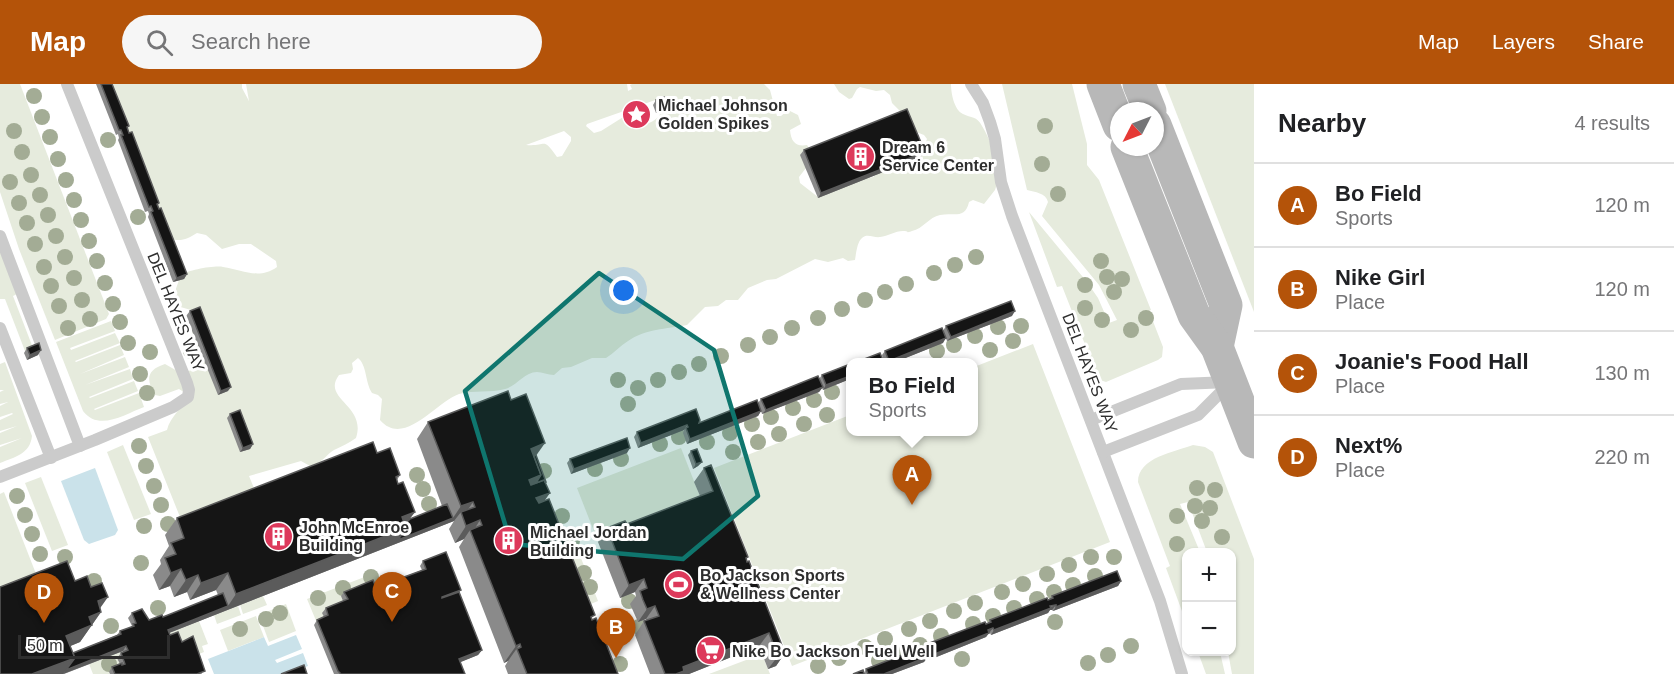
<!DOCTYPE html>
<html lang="en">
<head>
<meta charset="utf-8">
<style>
  :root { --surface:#fff; --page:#f6f6f6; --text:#202124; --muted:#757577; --line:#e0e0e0; --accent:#b45309 }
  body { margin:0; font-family:Helvetica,sans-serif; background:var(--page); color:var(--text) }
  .controls { position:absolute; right:18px; bottom:18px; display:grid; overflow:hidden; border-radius:12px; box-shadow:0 2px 4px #0004 }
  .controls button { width:54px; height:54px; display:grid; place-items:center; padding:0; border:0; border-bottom:2px solid var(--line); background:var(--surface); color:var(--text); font:30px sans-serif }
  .compass { position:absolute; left:1110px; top:18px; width:54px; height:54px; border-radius:50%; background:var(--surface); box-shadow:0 2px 4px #0004; rotate:228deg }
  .scale { position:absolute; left:18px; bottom:15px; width:152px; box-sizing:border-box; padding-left:6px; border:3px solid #2e2e2e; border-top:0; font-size:16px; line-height:21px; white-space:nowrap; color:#2e2e2e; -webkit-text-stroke:4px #fff; paint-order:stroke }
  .you { position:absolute; left:624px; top:207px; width:21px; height:21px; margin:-15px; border:4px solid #fff; border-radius:50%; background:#1a73e8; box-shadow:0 0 0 9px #1a73e833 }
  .badge { display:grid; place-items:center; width:39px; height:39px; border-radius:50%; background:var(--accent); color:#fff; font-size:20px; font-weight:700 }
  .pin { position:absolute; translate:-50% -50px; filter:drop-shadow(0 2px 3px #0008) }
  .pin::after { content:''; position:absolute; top:32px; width:21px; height:18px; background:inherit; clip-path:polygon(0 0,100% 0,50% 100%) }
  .popup { position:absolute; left:846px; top:274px; width:132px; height:78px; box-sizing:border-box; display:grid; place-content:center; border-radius:12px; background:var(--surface); filter:drop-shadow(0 2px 4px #0005); font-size:20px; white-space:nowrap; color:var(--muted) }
  .popup b { font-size:22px; color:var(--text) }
  .popup::after { content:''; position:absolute; left:50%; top:100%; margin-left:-12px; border:12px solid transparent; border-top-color:var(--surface) }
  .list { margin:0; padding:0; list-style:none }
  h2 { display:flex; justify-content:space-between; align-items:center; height:78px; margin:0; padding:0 24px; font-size:26px }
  h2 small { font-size:20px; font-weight:400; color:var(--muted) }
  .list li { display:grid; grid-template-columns:39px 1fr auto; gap:18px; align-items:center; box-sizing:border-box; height:84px; padding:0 24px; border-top:2px solid var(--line) }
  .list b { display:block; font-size:22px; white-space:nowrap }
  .list p { margin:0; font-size:20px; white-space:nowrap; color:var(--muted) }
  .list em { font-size:20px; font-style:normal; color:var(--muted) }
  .icon { flex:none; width:33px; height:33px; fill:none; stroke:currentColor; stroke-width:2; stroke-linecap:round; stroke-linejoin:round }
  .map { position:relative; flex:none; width:1254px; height:590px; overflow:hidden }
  header { display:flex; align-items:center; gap:36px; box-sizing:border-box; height:84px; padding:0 30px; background:var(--accent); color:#fff }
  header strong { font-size:28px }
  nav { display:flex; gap:33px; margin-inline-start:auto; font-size:21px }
  .search { width:420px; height:54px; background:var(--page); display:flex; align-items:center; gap:15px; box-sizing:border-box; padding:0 21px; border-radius:33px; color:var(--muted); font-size:22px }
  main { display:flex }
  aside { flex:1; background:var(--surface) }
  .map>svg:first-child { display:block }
</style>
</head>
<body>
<header>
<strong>Map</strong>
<div class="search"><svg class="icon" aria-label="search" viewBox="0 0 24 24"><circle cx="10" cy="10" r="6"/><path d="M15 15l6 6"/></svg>Search here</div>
<nav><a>Map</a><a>Layers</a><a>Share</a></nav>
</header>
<main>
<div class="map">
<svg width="1254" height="590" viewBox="0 0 1254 590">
  <rect width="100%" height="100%" fill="#fff"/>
  <g fill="#e6ebdd" fill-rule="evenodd">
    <path d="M0,0H20L109,230L106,235L55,256L19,165L0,108Z"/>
    <path d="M109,0H242V4L249,17L246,0H627L628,7L632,5L630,1L632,0H764L770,6L777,32H781L788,26L798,31L801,40L790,46C791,58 796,63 807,61L811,67L806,84L799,93L800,99L818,113L849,99L873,93L882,86L893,85L925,60L927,55L924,51L911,46L902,29L892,19L890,11L884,6L876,7L860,3L857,5L852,14L849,15L839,8L834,0H951C951,9 954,26 963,30C971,34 977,32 982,42C990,55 996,72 1001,87L995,106L984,120L973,116L969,118C965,136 954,128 940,131C929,133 923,145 912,147C903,150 912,147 903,147C895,147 888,152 880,153C874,154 867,149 862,154C857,158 856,170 855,176L848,177L843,174L828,178L815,175L776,195L767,196L748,204L738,216H726L718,222L705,223L687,241C666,245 645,245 628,257C620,262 614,269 606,274H592L571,283L562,284L554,291C548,291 542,288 537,288C524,288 517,302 505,305C490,309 474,306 459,310C436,318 404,364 380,336L382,315L378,311L372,309C365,298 367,281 358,274L352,279L353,285L351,289L339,291C321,315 367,321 356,354C349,359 342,362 334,366C325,371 326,377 310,382L301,377L249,392L258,414L184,443L148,353L167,346C170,332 184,324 187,310L179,305L160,312L155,311C146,296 146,286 165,280L179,288L195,286L201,279C200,267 195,265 193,256C191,245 194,236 191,226L177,222C173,213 175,207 178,199C179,196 180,193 182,191C187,186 216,181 223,183C243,186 259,196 277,183L276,177L251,160H239L222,165L206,151L197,149C186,156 180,158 168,154L140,68L120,30ZM661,14C664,26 661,34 649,39L628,30L601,47L594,49L586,42L587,40ZM564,47L571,53V57L562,72L557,73C542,52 547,63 526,61Z"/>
    <path d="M1002,0H1072L1087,60V81L1099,96L1151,226L1149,227L1163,263L1162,273L1158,276L1106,298L1100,296L1097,291L1062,202L1057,203L1029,128L1087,198L1098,214L1109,239L1117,236L1099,201L1042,132L1048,118C1046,109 1035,108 1027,106Z"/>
    <path d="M1165,0H1254V228Z"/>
    <path d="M0,167L17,210L13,212L33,264L25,267L5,215H0Z"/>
    <path d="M111,237L115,247L70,264L71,266L115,249L120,259L75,277L76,278L120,261L124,271L80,290L125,273L129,283L85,301L130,285L133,295L89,313L90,314L134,297L138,307L94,325L95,326L139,309L144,323C125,330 99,348 83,327L56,258Z"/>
    <path d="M1033,260L1110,458L792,582L714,384L850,331V348H974V283Z"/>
    <path d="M5,278L32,352C30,370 15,373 0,379V363L22,354L0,361V349L17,342L0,347V336L13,330L12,329L0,333V322L8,318L0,320V308L4,306H0V280Z"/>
    <path d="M123,361L151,430L134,436L107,368Z"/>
    <path d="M1193,361L1205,363L1213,368L1254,475V590H1232L1228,568H1232V468H1207L1188,418L1180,420L1200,468H1186V538L1166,484L1170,482L1138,398C1138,373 1175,368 1193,361Z"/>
    <path d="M681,364L701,415L597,455L577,404Z"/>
    <path d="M41,393L68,461L52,467L25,399Z"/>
    <path d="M4,408L40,500L0,515V410Z"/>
    <path d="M571,449L598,517L576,526L557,454Z"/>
    <path d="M375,489L379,497L390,493L393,501L323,529L325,536L317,539L307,515Z"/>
    <path d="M263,512L267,521L243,530L240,521Z"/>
    <path d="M286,520L296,547L269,558L259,531Z"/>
    <path d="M238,522L241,531L217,540L214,531Z"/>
    <path d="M256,532L264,553L228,567L220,546Z"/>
    <path d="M199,537L208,560L202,562L204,568L194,572L181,560L164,551Z"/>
    <path d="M123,567L125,571L122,585L109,588L110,590H93L89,580Z"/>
    <path d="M1198,568H1220L1225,590H1206Z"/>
    <path d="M762,570L770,590H709Z"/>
  </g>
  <g fill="#cae2ea">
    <path d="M95,384L118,446L115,451L89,460L84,456L61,397Z"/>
    <path d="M296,551L302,565L275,576L277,579L303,569L308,582L286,590H214L208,575L264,553L268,562Z"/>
  </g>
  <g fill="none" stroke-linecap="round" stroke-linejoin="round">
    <g stroke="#cbcbcb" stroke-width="12">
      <path d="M971,0L983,19L990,38L995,55L1001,98L1012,132L1160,517L1182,590"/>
      <path d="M0,152L80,362"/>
      <path d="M0,244L51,374"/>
      <path d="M1091,336L1181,300L1229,298"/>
      <path d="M1103,368L1198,331L1228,301"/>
      <path d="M0,393L95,356L173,323L188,313L189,306L187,299L67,0"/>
    </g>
    <g stroke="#b8b8b8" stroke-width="33">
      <path d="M1103,0L1119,41"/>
      <path d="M1139,0L1150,27"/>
      <path d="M1155,41L1226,221L1217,263"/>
      <path d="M1127,63L1194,231L1217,263L1254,358"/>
    </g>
  </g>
  <g fill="#a3ac95">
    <circle cx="34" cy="12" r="8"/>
    <circle cx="42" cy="33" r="8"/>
    <circle cx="1045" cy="42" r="8"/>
    <circle cx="14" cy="47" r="8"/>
    <circle cx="50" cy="53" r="8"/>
    <circle cx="108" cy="56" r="8"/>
    <circle cx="22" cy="68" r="8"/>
    <circle cx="58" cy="75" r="8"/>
    <circle cx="1042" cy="80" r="8"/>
    <circle cx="31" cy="91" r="8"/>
    <circle cx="66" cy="96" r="8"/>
    <circle cx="10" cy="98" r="8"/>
    <circle cx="1058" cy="110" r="8"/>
    <circle cx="40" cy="111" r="8"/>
    <circle cx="74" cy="116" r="8"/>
    <circle cx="19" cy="119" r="8"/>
    <circle cx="48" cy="131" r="8"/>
    <circle cx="138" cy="133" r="8"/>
    <circle cx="81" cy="136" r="8"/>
    <circle cx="27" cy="139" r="8"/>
    <circle cx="56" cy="152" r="8"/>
    <circle cx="89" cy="157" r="8"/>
    <circle cx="35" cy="160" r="8"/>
    <circle cx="65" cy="173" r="8"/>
    <circle cx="976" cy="173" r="8"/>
    <circle cx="97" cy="177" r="8"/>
    <circle cx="1101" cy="177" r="8"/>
    <circle cx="955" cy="181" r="8"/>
    <circle cx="44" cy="183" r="8"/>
    <circle cx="934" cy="189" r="8"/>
    <circle cx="1107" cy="193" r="8"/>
    <circle cx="74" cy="194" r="8"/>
    <circle cx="1122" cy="195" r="8"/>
    <circle cx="105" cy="199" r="8"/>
    <circle cx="906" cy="200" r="8"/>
    <circle cx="1085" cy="201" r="8"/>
    <circle cx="51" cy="202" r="8"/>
    <circle cx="885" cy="208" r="8"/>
    <circle cx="1114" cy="208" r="8"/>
    <circle cx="82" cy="216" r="8"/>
    <circle cx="865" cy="216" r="8"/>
    <circle cx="113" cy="220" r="8"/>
    <circle cx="59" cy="222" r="8"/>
    <circle cx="1085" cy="224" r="8"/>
    <circle cx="842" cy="225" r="8"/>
    <circle cx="818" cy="234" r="8"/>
    <circle cx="1146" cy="234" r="8"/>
    <circle cx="90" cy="235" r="8"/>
    <circle cx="1102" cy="236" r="8"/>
    <circle cx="120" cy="238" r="8"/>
    <circle cx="1021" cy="242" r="8"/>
    <circle cx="998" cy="243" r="8"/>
    <circle cx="68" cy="244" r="8"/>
    <circle cx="792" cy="244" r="8"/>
    <circle cx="1131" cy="246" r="8"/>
    <circle cx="975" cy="252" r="8"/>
    <circle cx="770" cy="253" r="8"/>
    <circle cx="1013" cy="257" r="8"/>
    <circle cx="128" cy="259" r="8"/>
    <circle cx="748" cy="261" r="8"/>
    <circle cx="954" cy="261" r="8"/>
    <circle cx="990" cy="266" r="8"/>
    <circle cx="191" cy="267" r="8"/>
    <circle cx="937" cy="267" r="8"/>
    <circle cx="150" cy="268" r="8"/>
    <circle cx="721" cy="272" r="8"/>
    <circle cx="699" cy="280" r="8"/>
    <circle cx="679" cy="288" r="8"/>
    <circle cx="140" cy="290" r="8"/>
    <circle cx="618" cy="296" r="8"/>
    <circle cx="658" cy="296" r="8"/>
    <circle cx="638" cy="304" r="8"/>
    <circle cx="832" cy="308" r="8"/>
    <circle cx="147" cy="309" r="8"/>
    <circle cx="814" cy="316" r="8"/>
    <circle cx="628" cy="320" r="8"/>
    <circle cx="793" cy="324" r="8"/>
    <circle cx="827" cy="331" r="8"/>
    <circle cx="771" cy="333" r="8"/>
    <circle cx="752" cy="340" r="8"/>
    <circle cx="804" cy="340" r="8"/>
    <circle cx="730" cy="349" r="8"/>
    <circle cx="779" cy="350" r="8"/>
    <circle cx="679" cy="353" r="8"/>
    <circle cx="707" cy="358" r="8"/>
    <circle cx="758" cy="358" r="8"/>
    <circle cx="660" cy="360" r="8"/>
    <circle cx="139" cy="362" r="8"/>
    <circle cx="733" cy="368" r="8"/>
    <circle cx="621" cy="375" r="8"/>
    <circle cx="146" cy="382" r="8"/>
    <circle cx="595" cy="385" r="8"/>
    <circle cx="544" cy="387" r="8"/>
    <circle cx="417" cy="391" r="8"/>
    <circle cx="154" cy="402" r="8"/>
    <circle cx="1197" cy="404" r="8"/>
    <circle cx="423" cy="405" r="8"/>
    <circle cx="1215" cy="406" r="8"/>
    <circle cx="17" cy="412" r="8"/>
    <circle cx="429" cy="420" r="8"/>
    <circle cx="161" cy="421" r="8"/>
    <circle cx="1195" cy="422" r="8"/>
    <circle cx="1210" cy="424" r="8"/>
    <circle cx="25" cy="431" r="8"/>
    <circle cx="562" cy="432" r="8"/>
    <circle cx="1177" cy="432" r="8"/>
    <circle cx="1202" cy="437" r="8"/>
    <circle cx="168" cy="440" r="8"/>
    <circle cx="144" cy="442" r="8"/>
    <circle cx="32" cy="450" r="8"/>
    <circle cx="1222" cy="453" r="8"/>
    <circle cx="572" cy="457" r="8"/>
    <circle cx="1177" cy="460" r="8"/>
    <circle cx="40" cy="470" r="8"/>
    <circle cx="65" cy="473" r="8"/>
    <circle cx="1091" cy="473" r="8"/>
    <circle cx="1114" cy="473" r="8"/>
    <circle cx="141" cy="479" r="8"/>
    <circle cx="1069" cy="481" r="8"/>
    <circle cx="584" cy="489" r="8"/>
    <circle cx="1047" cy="490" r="8"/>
    <circle cx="1095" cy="492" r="8"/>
    <circle cx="371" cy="493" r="8"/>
    <circle cx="94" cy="497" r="8"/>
    <circle cx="1023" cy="500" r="8"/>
    <circle cx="1073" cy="501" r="8"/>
    <circle cx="590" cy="503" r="8"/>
    <circle cx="343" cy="504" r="8"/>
    <circle cx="1002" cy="508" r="8"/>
    <circle cx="1054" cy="508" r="8"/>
    <circle cx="318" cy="514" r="8"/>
    <circle cx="1037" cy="515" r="8"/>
    <circle cx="629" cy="517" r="8"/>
    <circle cx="975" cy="519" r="8"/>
    <circle cx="158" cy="524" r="8"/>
    <circle cx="1014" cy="524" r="8"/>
    <circle cx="954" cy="527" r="8"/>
    <circle cx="280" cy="529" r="8"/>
    <circle cx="993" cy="532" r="8"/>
    <circle cx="266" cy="535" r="8"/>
    <circle cx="930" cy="537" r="8"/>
    <circle cx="1055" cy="538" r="8"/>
    <circle cx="973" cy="540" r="8"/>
    <circle cx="111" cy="542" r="8"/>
    <circle cx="639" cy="543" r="8"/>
    <circle cx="240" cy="545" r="8"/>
    <circle cx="909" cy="545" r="8"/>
    <circle cx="941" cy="552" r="8"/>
    <circle cx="885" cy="555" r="8"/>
    <circle cx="920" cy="561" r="8"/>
    <circle cx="1131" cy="562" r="8"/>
    <circle cx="865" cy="563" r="8"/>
    <circle cx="901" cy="568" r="8"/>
    <circle cx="1108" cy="571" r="8"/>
    <circle cx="839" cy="574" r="8"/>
    <circle cx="962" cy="575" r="8"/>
    <circle cx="879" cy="577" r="8"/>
    <circle cx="1088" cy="579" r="8"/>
    <circle cx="109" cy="580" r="8"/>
    <circle cx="620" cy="580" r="8"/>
    <circle cx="818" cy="582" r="8"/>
  </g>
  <g fill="#8a8a8a">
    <path d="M96,0H112L127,44L159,119L158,121L187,190L184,195L173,198L148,133L149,130L148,127L145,128L118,56L119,54L118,50L116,51Z"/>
    <path d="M656,16L667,21L664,26L656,29L653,21Z"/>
    <path d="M804,66L921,73L818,114L800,71Z"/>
    <path d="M190,227L228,307L218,311L186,232Z"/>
    <path d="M1012,232L947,257L943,247L946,242Z"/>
    <path d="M943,259L893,279H884L882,271L885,267Z"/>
    <path d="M27,264L38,271L27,276L24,269Z"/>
    <path d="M850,280V295L823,306L822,304L819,308L762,330L761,327L758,332L687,360L683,349L684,346L638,364L634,353L637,348L699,339L758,319L761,315L819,295L822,291Z"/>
    <path d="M511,316L536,372L544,417L592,536L618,590H508L505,582L508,577L504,579L459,463L464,455L455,459L449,445L454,437L169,549L170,551L182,558L202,590H110L109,588L112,583L120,580L117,574L121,569L123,568V567L64,590H0L75,497L91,503L101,528L80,558L70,562L73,569L117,551L120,547L131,543L132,542L128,534L132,529L149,536L163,533L218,511L216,506L190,516L187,508L174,513L170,502L159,506L153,491L161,480L160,476L169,462L165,451L177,434L377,369L400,391L397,396L410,435L442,422L417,355L428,338Z"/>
    <path d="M230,330L253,360L250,365L240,368L227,334Z"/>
    <path d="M691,367L702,378L698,382L693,385L688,371Z"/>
    <path d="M627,369L571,390L567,379L570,375Z"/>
    <path d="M704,384L746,475L785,569L776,582L768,585L759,562L689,590H650L635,551L644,537H646V535L638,538L630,520L636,512L635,508L620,514L598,458L607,444L627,440L700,412L694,398Z"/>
    <path d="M423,477L459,508L482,566L478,571L460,578L465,590H334L314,541L317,536L324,533L322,529L326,524L343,517L341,512L344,508L376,504L422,486L420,482Z"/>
    <path d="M1121,497L1118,502L1053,527L1052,526H1050L1048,529L991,551L990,549L988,550L986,553L929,576L928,574H926L924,578L892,590H853L864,589L866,585L924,564L927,560L988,539L990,536L1048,516L1052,512Z"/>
  </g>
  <g fill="#5b5b5b">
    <path d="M667,21L664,26L656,29L659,24Z"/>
    <path d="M925,68L921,73L818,114L821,109Z"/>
    <path d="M187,190L184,195L173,198L177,194Z"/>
    <path d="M1015,227L1012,232L947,257L951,253Z"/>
    <path d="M946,254L943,259L893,279H888L889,277Z"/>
    <path d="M41,266L38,271L27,276L30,271Z"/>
    <path d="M850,292V295L823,306L826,301Z"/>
    <path d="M231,303L228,307L218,311L221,307Z"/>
    <path d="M823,303L819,308L762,330L766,326Z"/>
    <path d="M761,327L758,332L687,360L690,355Z"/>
    <path d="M687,341L684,346L638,364L641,359Z"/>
    <path d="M545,359L533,376L531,365Z"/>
    <path d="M253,360L250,365L240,368L243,364Z"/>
    <path d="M630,364L627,369L571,390L574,385Z"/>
    <path d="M702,378L698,382L693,385L696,380Z"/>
    <path d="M541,391L529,408V396Z"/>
    <path d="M550,409L538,426L536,414Z"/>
    <path d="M473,418L463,433L461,428L454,437L164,551L168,546L228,522L236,510L406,444L453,434L461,422Z"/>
    <path d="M415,428L403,444L402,433Z"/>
    <path d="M480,436L472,449L470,446L464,455L455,459L466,442Z"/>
    <path d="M181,485L170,502L159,506L171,489Z"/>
    <path d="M228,489L216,506L190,516L201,499Z"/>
    <path d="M198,491L187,508L174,513L186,496Z"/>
    <path d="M644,495L635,508L620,514L629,501Z"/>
    <path d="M1121,497L1118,502L1053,527L1056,523Z"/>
    <path d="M461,506L457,510L439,518L442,513Z"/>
    <path d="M108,513L96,530L101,528L80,558L54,569L66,552L98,517Z"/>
    <path d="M1056,521L1052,526H1050L1048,529L991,551L994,546Z"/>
    <path d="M655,522L646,535L638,538L647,525Z"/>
    <path d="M993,544L986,553L929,576L932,571Z"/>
    <path d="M769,549L759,562L689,590H676L683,583Z"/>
    <path d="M520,560L508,577L504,579L516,562Z"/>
    <path d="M126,562L123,567L63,590L66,586Z"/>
    <path d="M482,566L478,571L456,580L459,575Z"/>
    <path d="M785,569L776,582L768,585L778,572Z"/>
    <path d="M931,569L924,578L892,590H884Z"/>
    <path d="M75,574L63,590H32Z"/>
  </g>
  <g fill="#151515" stroke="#5b5b5b" stroke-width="1.5">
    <path d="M101,0H112L129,42L127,43L129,49L132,48L159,119L157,120L159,125L161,124L187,190L177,194L151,128L153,127L151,122L149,123L121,51H123L121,46H119Z"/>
    <path d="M664,13L667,21L659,24L656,16Z"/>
    <path d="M907,25L925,68L821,109L804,66Z"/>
    <path d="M1011,217L1015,227L951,253L946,242Z"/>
    <path d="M200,223L231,303L221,307L190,227Z"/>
    <path d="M942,244L946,254L889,277L885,267Z"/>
    <path d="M39,259L41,266L30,271L27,264Z"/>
    <path d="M880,269L884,279H854Z"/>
    <path d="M850,280V292L826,301L822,291Z"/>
    <path d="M818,292L823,303L766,326L761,315Z"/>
    <path d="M508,307L511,316L526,310L545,359L531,365L541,391L529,396L531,401L544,396L550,409L536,414L539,419L549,415L595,531L591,533L592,536L596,534L618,590H527L517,565L521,563L520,560L516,562L470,446L482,441L480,436L466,442L461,428L475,423L473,418L461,422L428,338Z"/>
    <path d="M757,316L761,327L690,355L686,344L688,343L687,341L641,359L637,348L696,325L700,336L699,339Z"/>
    <path d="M240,326L253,360L243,364L230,330Z"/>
    <path d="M627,354L630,364L574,385L570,375Z"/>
    <path d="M373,358L377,369L390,364L400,391L396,393L398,400L403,398L415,428L402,433L406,444L236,510L228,489L201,499L198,491L186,496L181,485L171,489L165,474L176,470L171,459L184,454L177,434Z"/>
    <path d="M697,365L702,378L696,380L691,367Z"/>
    <path d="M536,371L546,398H545L544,396L536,399L541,391L534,372Z"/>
    <path d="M711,381L748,473L746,474L747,478L749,477L785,569L778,572L769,549L683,583L684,587L676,590H665L644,537L659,532L655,522L647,525L643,516L640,507L647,504L644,495L629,501L607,444L625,437L627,440L713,407L704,384Z"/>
    <path d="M447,420L453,434L398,456L406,444L405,440L410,435Z"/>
    <path d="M446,468L461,506L442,513V514L459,508L482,566L459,575L465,590H341L338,587L317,536L328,531L326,524L348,515L344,508L373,496L376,504L396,496L426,485L423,477Z"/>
    <path d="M67,477L75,497L87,492L91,503L102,499L108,513L98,517L101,528L89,533L92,541L66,552L75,574L32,590H0V503Z"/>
    <path d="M1117,487L1121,497L1056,523V521L1050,522L1051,524L994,546L993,544L988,546L989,549L932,571L931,569L927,571V573L884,590H868L866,585L923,563L924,564L928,563L927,560L985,538L986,540L991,538L990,536L1047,514L1048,516L1053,514L1052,512Z"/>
    <path d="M223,509L228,522L168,546L170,551L178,548L182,558L193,552L205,587L197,590H115L112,583L122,579V581L125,580L121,569L128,566L126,562L66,586L75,574L73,569L121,550L120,547L134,542L133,540L136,539L132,529L142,525L149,536L162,531L163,533Z"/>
    <path d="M304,581L307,590H281Z"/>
    <path d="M863,586L864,590H853Z"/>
  </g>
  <path fill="#0f766e" fill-opacity="0.2" stroke="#0f766e" stroke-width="4.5" stroke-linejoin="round" d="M599,189L714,266L758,412L683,475L511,460L465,307Z"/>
  <defs>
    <symbol id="sight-disc" viewBox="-11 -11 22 22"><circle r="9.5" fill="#dd395b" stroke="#fff"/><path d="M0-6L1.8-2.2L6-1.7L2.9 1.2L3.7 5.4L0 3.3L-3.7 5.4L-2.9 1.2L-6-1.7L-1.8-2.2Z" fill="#fff"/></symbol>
    <symbol id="building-disc" viewBox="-11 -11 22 22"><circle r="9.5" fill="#dd395b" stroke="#fff"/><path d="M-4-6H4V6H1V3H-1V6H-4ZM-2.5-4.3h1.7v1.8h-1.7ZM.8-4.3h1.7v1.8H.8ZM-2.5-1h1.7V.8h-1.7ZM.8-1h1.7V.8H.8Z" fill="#fff"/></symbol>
    <symbol id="stadium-disc" viewBox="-11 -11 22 22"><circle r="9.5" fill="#dd395b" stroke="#fff"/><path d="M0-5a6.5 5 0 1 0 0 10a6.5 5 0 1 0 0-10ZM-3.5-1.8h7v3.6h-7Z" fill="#fff"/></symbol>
    <symbol id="supermarket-disc" viewBox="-11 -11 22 22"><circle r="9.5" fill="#dd395b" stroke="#fff"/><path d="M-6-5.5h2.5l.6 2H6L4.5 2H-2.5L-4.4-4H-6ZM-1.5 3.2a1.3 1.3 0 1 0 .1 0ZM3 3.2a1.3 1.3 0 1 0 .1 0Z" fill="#fff"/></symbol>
  </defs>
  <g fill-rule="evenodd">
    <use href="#sight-disc" x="620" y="14" width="33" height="33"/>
    <use href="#building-disc" x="844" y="56" width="33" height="33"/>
    <use href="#building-disc" x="262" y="436" width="33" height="33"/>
    <use href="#building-disc" x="492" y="440" width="33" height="33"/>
    <use href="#stadium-disc" x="662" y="484" width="33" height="33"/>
    <use href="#supermarket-disc" x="694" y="550" width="33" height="33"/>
  </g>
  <g text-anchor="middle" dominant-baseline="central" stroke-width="6" stroke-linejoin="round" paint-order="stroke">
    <g font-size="16" font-weight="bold" fill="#2e2e2e" stroke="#fff" text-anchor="start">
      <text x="658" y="21">Michael Johnson<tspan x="658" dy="18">Golden Spikes</tspan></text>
      <text x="882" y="63">Dream 6<tspan x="882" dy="18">Service Center</tspan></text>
      <text x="299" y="443">John McEnroe<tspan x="299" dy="18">Building</tspan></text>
      <text x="530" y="448">Michael Jordan<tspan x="530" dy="18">Building</tspan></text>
      <text x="700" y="491">Bo Jackson Sports<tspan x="700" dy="18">&amp; Wellness Center</tspan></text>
      <text x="732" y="567">Nike Bo Jackson Fuel Well</text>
    </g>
    <g font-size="16" fill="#2e2e2e" stroke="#fff">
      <text transform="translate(176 228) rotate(68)">DEL HAYES WAY</text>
      <text transform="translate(1090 289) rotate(69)">DEL HAYES WAY</text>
    </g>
  </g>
</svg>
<div class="controls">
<button>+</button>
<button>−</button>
</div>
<svg class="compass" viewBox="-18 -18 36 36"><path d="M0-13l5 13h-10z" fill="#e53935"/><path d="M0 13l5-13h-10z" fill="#757577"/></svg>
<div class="scale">50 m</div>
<div class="you"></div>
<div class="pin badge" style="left:912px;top:421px">A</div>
<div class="popup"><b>Bo Field</b>Sports</div>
<div class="pin badge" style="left:616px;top:574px">B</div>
<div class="pin badge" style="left:392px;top:538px">C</div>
<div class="pin badge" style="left:44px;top:539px">D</div>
</div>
<aside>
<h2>Nearby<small>4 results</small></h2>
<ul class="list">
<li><span class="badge">A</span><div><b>Bo Field</b><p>Sports</p></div><em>120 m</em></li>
<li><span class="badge">B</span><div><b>Nike Girl</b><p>Place</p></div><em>120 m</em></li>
<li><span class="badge">C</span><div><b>Joanie's Food Hall</b><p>Place</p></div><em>130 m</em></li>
<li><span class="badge">D</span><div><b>Next%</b><p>Place</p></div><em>220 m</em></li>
</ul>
</aside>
</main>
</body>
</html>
